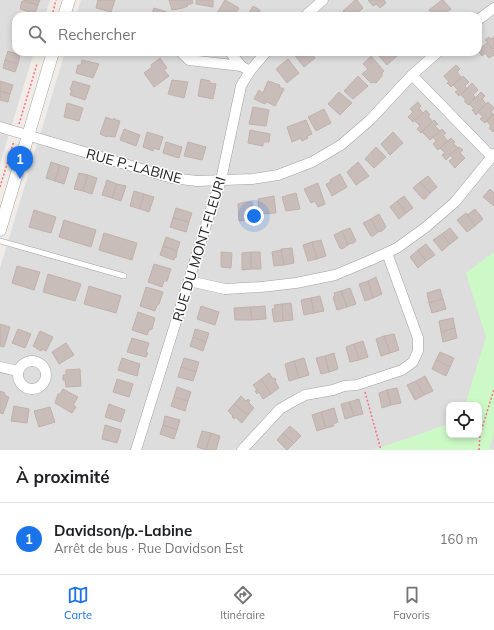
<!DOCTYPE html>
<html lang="fr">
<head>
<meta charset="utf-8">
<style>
  :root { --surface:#fff; --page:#f6f6f6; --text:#202124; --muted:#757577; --line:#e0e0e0; --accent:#1a73e8 }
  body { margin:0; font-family:Mulish,sans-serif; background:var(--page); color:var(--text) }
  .controls { position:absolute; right:12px; bottom:12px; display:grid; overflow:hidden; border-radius:8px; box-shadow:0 2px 6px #0003 }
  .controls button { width:36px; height:36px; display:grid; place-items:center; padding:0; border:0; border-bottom:1px solid var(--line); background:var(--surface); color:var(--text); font:20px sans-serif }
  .you { position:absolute; left:254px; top:216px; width:14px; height:14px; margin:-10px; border:3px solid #fff; border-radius:50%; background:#1a73e8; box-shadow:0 0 0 6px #1a73e833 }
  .badge { display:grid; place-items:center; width:26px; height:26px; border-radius:50%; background:var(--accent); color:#fff; font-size:13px; font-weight:700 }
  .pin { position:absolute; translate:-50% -33px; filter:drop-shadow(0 1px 2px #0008) }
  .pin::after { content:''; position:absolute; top:21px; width:14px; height:12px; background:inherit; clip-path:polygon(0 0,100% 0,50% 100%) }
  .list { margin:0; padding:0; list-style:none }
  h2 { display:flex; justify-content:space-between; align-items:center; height:52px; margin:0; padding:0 16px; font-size:17px }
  h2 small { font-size:13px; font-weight:400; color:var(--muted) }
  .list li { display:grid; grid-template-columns:26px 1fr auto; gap:12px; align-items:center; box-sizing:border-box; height:72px; padding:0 16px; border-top:1px solid var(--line) }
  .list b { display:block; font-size:15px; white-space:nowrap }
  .list p { margin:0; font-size:13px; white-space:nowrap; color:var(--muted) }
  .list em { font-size:13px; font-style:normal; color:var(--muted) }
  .icon { flex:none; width:22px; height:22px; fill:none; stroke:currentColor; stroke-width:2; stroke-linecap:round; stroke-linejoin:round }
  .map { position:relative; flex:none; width:494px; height:450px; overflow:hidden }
  .search { position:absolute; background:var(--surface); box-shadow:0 2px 6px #0003; left:12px; right:12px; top:12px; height:44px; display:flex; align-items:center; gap:10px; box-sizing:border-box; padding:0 14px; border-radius:12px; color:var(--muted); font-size:15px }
  .sheet { height:124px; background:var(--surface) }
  nav { display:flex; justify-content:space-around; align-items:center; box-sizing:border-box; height:56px; border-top:1px solid var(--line); background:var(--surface); font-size:11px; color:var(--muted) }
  nav a { display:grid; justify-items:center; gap:2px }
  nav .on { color:var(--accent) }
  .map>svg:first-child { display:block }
</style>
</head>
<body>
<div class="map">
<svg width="494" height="450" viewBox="0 0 494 450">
  <rect width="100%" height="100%" fill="#f1ece7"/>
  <g fill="#deddde">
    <path d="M0,0H50L45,16H16V52H34L0,164Z"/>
    <path d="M81,0H494V450L489,448L479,435V405H449V424L374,450H0V268L65,52H478V16H76Z"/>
  </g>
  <path fill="#ccf9c6" d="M494,252V434L490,448L494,450H374L449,424V435H479V405H465L486,337L466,273Z"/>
  <g fill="#c9bdba" stroke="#c2b0aa">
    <path d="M23,0H40L38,5Z"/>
    <path d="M97,0H115L111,12L96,8L98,0Z"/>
    <path d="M169,0H192L193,3L187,5L188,6L183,8L172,10Z"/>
    <path d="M196,0H213V7L196,4Z"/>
    <path d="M225,0L239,8L234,16H222L217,13Z"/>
    <path d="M355,0H357L363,8L354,16H347L343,11Z"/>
    <path d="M368,0H384L386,3L380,8L376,4L373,6Z"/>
    <path d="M442,0H443L451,9L442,16H434L429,10Z"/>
    <path d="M22,1L38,5L35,14L20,9Z"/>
    <path d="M253,6L260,10L259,12L266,16H244L247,12L249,13Z"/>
    <path d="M154,8L167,12L166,16H151Z"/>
    <path d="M489,37L491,39L494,37V48L493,49L485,40Z"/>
    <path d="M487,43L494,51V55L489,58L485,53L482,56L478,51V46L479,44L482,47Z"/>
    <path d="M8,51L20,55L18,64L5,60Z"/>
    <path d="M295,52H310L315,58L304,67L293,53Z"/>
    <path d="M382,52H399L400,53L387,65L378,55Z"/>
    <path d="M371,56L384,71L382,73V76L376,83L373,82L371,83L362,74L368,69L363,64Z"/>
    <path d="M160,58L167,68L164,70L169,76L154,87L144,73L152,67L151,65Z"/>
    <path d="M288,59L299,73L287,83L276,69Z"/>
    <path d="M5,60L18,64L15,72L3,68Z"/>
    <path d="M82,60L99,64L93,78L76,73L78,65H81Z"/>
    <path d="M456,65L460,69L457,72L461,77L451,87L447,83L449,82L444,76Z"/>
    <path d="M358,76L368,86L353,99L344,91Z"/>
    <path d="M463,76L469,82L465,86L467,89L459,96L455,92L458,90L453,85Z"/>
    <path d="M201,79L210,81V83L216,84L213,99L198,96Z"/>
    <path d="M172,80L188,82L184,98L168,94Z"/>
    <path d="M0,81L13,85L10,94L0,91Z"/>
    <path d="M73,81L90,86L85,100L70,95L72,90H70Z"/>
    <path d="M268,81L280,85L279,87L284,89L275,106L267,102L265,104L254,99L259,90L263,93Z"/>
    <path d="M472,83L478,90L473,95L475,97L468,105L464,101L466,100L461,95Z"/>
    <path d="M0,91L10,94L8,102L0,100Z"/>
    <path d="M339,92L352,103L340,115L328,104Z"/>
    <path d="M481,92L485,96L482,99L486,104L476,115L472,110L474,109L469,104Z"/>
    <path d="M418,102L421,106L419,108L423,113L413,122L408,117L413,112L410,109Z"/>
    <path d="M488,102L494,108L491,112L493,114L485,123L480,119L483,117L478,112Z"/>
    <path d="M67,103L83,108L79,121L64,117Z"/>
    <path d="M253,107L269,110L266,126L249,124Z"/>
    <path d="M324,109L331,123L316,131L308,117Z"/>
    <path d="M426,110L430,115L428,116L433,122L421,133L417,129L420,126L415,121Z"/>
    <path d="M493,114H494V131L493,132L489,128L491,126L487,121Z"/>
    <path d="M106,117L113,120L114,118L116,120L120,121L115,137L108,136L107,137L100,134Z"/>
    <path d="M306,120L312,134L307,136L308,138L302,141L301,138L292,142L287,127Z"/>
    <path d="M434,120L438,124L435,126L440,131L430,140L422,132Z"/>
    <path d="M124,129L140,135L136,146L120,140Z"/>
    <path d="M442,129L446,133L443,135L448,141L438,150L433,144L436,141L433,137Z"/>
    <path d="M250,130L270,134L269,142H263V146L248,143Z"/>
    <path d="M147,132L163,137L159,150L154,148L153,151L143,147Z"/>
    <path d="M393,132L403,143L390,155L381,144Z"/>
    <path d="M451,138L455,142L453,143L458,148L446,160L442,155L445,153L440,148Z"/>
    <path d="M166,142L182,147L179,158L163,153Z"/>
    <path d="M188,142L206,147L202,160L184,156Z"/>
    <path d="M376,147L386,157L374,168L365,159Z"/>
    <path d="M459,147L463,150L460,153L465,158L455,168L449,161L453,158L450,155Z"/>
    <path d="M51,162L60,165L55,181L46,178Z"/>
    <path d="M358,162L369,176L356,185L347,172Z"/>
    <path d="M60,165L69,168L64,184L55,181Z"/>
    <path d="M79,173L88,175L83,191L74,189Z"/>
    <path d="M340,174L347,187L332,196L326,184L331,182L330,180Z"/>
    <path d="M88,175L97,178L92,194L83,191Z"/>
    <path d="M428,176L437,187L430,193L420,182Z"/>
    <path d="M107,180L117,184L112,198L102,195Z"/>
    <path d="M420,182L430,193L425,199H423L413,188Z"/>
    <path d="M318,183L325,204L318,207L315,201L311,203L304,189Z"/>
    <path d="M117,184L126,186L121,201L112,198Z"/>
    <path d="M490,189L494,193V206L483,197Z"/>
    <path d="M134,191L144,194L140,209L130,206Z"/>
    <path d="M296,193L300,209L286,211L282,197Z"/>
    <path d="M144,194L154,197L149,212L140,209Z"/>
    <path d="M274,196L276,213L259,214L258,199Z"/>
    <path d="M404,196L413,208L406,213L397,201Z"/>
    <path d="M397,201L406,213L399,219L390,207Z"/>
    <path d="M245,202H252L255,219L239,221L238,204Z"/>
    <path d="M176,208L192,213L189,222L173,218Z"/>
    <path d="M475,209L483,219L475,226L467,215Z"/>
    <path d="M34,210L56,217L51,233L29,227Z"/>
    <path d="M466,213L475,226L467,232L457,220Z"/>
    <path d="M379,214L386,227L382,231L378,232L371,219Z"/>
    <path d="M173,218L189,222L186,232L170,227Z"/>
    <path d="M371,219L378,232L373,236H371L363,223Z"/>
    <path d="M64,220L96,230L91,247L59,237Z"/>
    <path d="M350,228L356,241L352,244L351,243L348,245L342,231Z"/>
    <path d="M450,228L458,238L450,244L442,234Z"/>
    <path d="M342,231L348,245L342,249L340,248L334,235Z"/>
    <path d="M104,233L137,243L132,260L99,250Z"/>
    <path d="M442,234L450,244L442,251L433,240Z"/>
    <path d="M166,237L180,242L177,251L163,246Z"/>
    <path d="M321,240L326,256L317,259L312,242Z"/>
    <path d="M312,242L317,259L308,261L303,245Z"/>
    <path d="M426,244L435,255L426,261L418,250Z"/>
    <path d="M163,246L177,251L176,258L175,257L174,260L160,255Z"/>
    <path d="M292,248L294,263L284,265L281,249Z"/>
    <path d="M281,250L284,265L274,266L272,252Z"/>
    <path d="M418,250L426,261L418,268L410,257Z"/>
    <path d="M221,252L232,253L231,268L221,267Z"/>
    <path d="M251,252V269L242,270V253Z"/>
    <path d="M251,252H260L261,269H251Z"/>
    <path d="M154,264L171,269L167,281H164L162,287L148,282Z"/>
    <path d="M17,266L40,272L34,290L12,283Z"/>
    <path d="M48,274L81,284L75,301L43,292Z"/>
    <path d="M376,277L382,294L373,298L368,281Z"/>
    <path d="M368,281L373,298L365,301L359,284Z"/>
    <path d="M89,286L121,296L116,313L84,304Z"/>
    <path d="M146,287L163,292L159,304L157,305L155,311L140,306Z"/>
    <path d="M350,288L356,304L347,307L341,291Z"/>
    <path d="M440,289L443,299L429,303L427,293Z"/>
    <path d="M341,291L347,307L337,310L333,297L335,296L334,293Z"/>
    <path d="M320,296L324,311L314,313L311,298Z"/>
    <path d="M311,298L314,313L304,315L301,300Z"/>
    <path d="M443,299L446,309L432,313L429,303Z"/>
    <path d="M291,303L293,320L283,321L282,304Z"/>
    <path d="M282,304L283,321L274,322L272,309L275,308L274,305Z"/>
    <path d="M201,306L219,312L215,325L197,319Z"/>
    <path d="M265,306L266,319L252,320L250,307Z"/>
    <path d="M250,307L252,320H235L234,308Z"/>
    <path d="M138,312L155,318L152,329L149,330L147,335L132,330Z"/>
    <path d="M453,318L455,328L441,332L439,321Z"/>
    <path d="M0,324L10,327L4,347L0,346Z"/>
    <path d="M455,328L457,338L443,342L441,332Z"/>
    <path d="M18,329L31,334L25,348L12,343Z"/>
    <path d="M195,329L209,333L206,342L193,337Z"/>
    <path d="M40,331L53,337L46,351L42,349L41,351L33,346Z"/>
    <path d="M394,334L399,350L390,353L384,336Z"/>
    <path d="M384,336L390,353L381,356L376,339Z"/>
    <path d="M193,337L206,342L203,351L190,346Z"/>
    <path d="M132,338L149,343L146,352L148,353L146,357L127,352Z"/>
    <path d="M363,341L368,357L359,360L354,344Z"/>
    <path d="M66,343L74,355L59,364L52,352Z"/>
    <path d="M354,344L359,360L350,362L346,347Z"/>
    <path d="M440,352L454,358L450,367L436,360Z"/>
    <path d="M334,353L338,369L329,372L325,356Z"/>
    <path d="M325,356L329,372L321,374L316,358Z"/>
    <path d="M122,358L140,364L138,372V375L137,376L118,370Z"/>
    <path d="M184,358L199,362L196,372L181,367Z"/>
    <path d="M304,358L309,375L299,378L294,361Z"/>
    <path d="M436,360L450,367L446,376L432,369Z"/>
    <path d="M294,361L299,378L289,381L285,364Z"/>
    <path d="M181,367L196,372L193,381L178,377Z"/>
    <path d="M80,369L81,386L66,387L65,380H63V375H66V370Z"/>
    <path d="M269,373L273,379L275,378L276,380L275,381L279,388L271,394L261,379Z"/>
    <path d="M425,376L433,391L424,395L416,381Z"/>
    <path d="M117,379L133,384L129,397L113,392Z"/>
    <path d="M261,379L271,394L263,399L259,392L257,394L255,391L257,390L253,385Z"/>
    <path d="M416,381L424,395L415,400L407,385Z"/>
    <path d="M177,387L191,392L188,401L174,397Z"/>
    <path d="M397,388L401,403L391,405L387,390Z"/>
    <path d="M63,389L78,397L73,405L76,407L72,413L55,403L58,394H60Z"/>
    <path d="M387,390L391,405L382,408L379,393Z"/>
    <path d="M0,391L5,393L4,395L9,397L3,414L0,413Z"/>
    <path d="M241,396L246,401L248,399L250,401L248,402L254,408L248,415L234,404Z"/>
    <path d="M174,397L188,401L185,411L171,406Z"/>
    <path d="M359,399L363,414L354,416L349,402Z"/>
    <path d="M349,402L354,416L345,419L341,404Z"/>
    <path d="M109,404L125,410L121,422L105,417Z"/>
    <path d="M234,404L248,415L242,423L235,417L234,419L232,417L233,416L228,411Z"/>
    <path d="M14,406L29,409L27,423L11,421Z"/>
    <path d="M50,407L55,422L39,427L34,411Z"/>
    <path d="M334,408L338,422L333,424L334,426L326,428L321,412Z"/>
    <path d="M321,412L326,428L317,431L312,415Z"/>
    <path d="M165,416L180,420L177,430L163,425Z"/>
    <path d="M105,425L121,430L117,443L102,439Z"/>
    <path d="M163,425L177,430L174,439L160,434Z"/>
    <path d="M290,426L301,436L294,443L283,433Z"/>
    <path d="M202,431L211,433L206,450L197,447Z"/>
    <path d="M211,433L220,436L216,450H206Z"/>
    <path d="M283,433L294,443L287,450L277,440Z"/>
  </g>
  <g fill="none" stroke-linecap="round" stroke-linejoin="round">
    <defs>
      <path id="service" d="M0,241L124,276"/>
      <g id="minor">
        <path d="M305,16L323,0"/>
        <path d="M478,20L494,8"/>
        <path d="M181,52L189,60L241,66L250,71"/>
        <path d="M230,52L241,66"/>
        <path d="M412,75L491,156"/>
        <path d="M0,127L172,178L197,181L252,179L278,175L312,162L341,145L370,120L412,75L438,52"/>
        <path d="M189,281L225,289L261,287L296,283L335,275L371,260L397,248L426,227L455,202L494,154"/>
        <circle cx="32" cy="375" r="14"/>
        <path d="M0,367L18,371"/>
        <path d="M136,450L211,209L221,180L241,86L250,71L266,52"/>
        <path d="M242,450L280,409L294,401L305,395L333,390L344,386L357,385L402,370L413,362L418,351V338L387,253"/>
      </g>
      <g id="tertiary">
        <path d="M64,16L69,0"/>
        <path d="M0,230L53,52"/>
      </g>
    </defs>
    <use href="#service" stroke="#a1a1a1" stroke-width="6"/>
    <use href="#minor" stroke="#a1a1a1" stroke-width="11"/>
    <use href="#tertiary" stroke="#a1a1a1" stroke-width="13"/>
    <g stroke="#f8717e" stroke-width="1.5" stroke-dasharray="2 2" stroke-linecap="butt">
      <path d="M52,16L56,0"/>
      <path d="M19,124L37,64"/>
      <path d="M0,187L14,141"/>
      <path d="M365,392L381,450"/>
      <path d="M479,450L480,435L494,389"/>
    </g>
    <use href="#service" stroke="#fff" stroke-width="5"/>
    <use href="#minor" stroke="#fff" stroke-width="10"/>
    <use href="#tertiary" stroke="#fff" stroke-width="12"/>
  </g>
  <g text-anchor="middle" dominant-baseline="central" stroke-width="3" stroke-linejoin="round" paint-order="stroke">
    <g font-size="14" fill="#202020" stroke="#fff">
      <text transform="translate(134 166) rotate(15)">RUE P.-LABINE</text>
      <text transform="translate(199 249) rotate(-73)">RUE DU MONT-FLEURI</text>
    </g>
  </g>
</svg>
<div class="controls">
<button><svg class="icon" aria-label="locate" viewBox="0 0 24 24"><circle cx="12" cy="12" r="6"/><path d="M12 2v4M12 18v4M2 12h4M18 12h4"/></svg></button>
</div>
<div class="you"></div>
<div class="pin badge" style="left:20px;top:179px">1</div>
<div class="search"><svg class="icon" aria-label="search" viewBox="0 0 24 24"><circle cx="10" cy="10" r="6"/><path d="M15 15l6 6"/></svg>Rechercher</div>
</div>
<section class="sheet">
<h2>À proximité<small></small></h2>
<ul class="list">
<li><span class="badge">1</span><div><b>Davidson/p.-Labine</b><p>Arrêt de bus · Rue Davidson Est</p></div><em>160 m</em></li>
</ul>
</section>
<nav>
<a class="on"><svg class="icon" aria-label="map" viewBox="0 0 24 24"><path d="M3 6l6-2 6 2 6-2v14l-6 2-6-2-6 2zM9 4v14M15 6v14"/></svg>Carte</a>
<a><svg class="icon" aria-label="directions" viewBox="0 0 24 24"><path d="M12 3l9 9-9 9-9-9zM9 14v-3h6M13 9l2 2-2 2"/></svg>Itinéraire</a>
<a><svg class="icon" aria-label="saved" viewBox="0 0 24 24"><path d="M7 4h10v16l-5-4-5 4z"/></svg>Favoris</a>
</nav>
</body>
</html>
